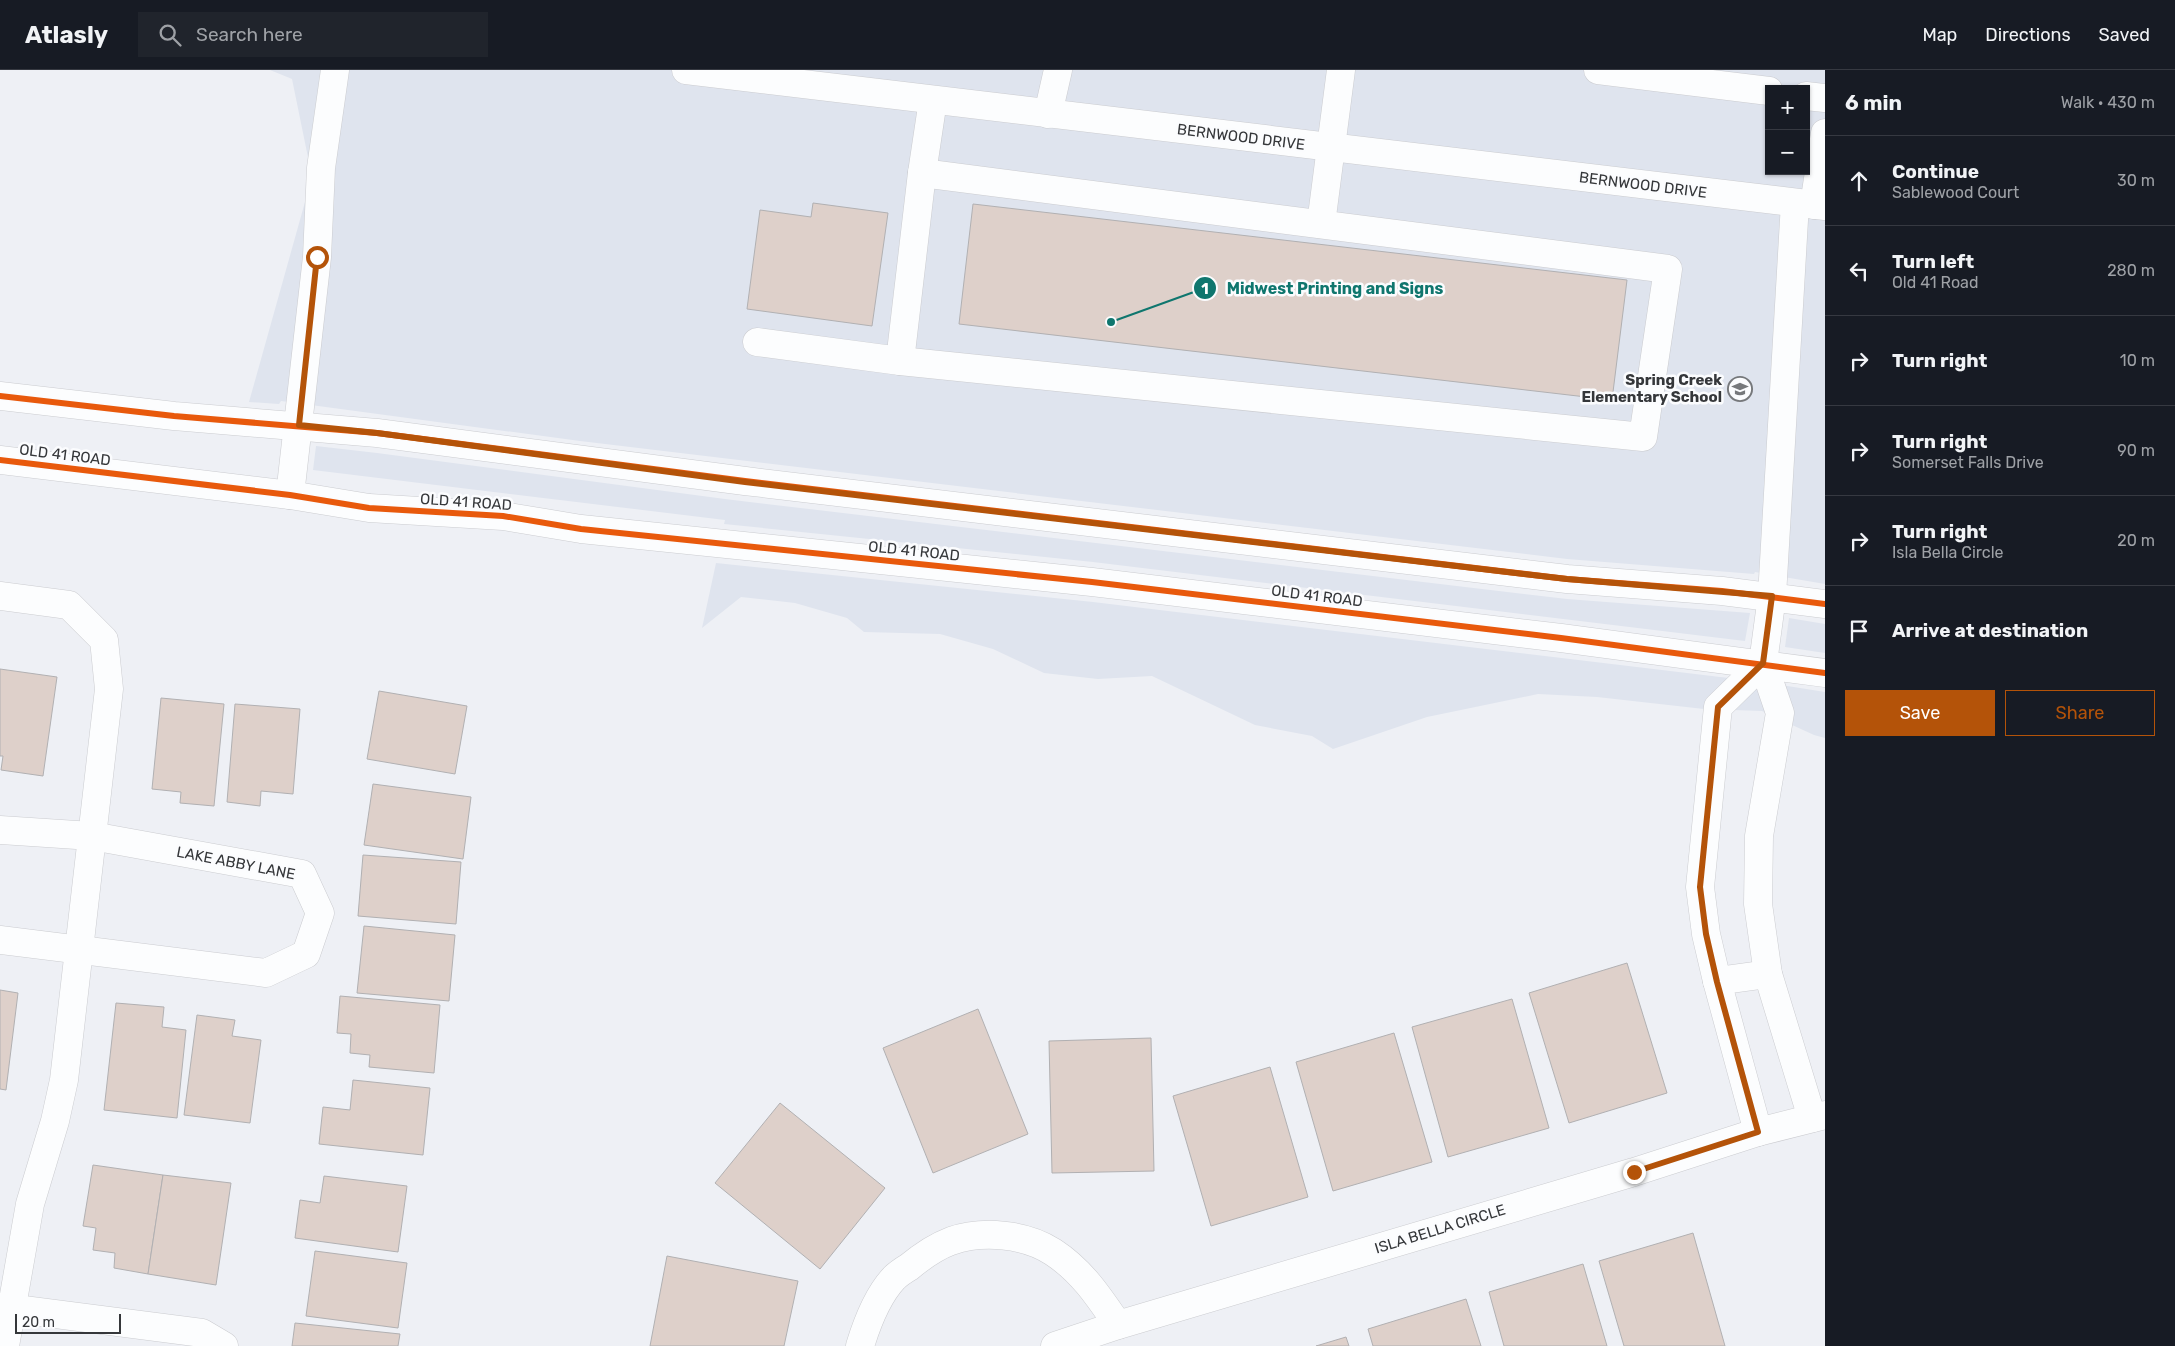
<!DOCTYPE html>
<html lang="en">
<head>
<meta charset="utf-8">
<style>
  :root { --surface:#171b24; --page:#20242c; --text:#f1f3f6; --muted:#9ea1a6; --line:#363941; --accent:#b45309 }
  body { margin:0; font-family:Rubik,sans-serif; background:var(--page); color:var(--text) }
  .controls { position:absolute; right:15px; top:15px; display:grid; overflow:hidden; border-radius:0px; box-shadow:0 1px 4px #0004 }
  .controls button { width:45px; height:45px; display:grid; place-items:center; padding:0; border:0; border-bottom:1px solid var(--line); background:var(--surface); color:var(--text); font:25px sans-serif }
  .scale { position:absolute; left:15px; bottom:12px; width:106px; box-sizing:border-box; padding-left:5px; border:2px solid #35373a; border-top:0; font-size:14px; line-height:18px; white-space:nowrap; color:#35373a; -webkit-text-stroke:4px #fbfcfe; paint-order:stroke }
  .stop { position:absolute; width:15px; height:15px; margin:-11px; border:4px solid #b45309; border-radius:50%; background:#fff }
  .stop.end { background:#b45309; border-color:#fff; box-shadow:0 1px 5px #0008 }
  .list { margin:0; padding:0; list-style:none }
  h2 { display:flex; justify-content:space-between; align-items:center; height:65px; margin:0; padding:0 20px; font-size:21px }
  h2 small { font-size:16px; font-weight:400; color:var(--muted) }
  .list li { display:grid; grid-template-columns:32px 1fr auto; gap:15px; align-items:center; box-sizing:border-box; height:90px; padding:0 20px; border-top:1px solid var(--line) }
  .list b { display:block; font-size:19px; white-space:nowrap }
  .list p { margin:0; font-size:16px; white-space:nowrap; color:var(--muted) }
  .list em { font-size:16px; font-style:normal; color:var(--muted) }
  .actions { display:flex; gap:10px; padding:15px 20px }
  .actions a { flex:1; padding:11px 0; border:1px solid var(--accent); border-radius:0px; text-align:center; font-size:18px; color:var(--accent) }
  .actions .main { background:var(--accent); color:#fff }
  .icon { flex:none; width:28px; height:28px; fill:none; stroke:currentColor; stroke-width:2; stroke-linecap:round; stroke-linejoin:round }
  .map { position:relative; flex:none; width:1825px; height:1276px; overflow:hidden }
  header { display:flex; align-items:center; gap:30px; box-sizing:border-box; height:70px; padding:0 25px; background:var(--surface); border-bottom:1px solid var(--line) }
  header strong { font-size:24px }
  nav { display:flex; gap:28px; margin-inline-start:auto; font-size:18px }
  .search { width:350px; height:45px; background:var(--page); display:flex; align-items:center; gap:12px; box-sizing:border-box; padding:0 18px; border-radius:0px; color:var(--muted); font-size:19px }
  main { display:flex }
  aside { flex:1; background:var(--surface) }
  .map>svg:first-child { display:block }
</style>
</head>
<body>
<header>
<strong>Atlasly</strong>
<div class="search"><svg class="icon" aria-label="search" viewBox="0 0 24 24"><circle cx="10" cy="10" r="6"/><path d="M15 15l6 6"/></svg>Search here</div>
<nav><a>Map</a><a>Directions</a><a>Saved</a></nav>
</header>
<main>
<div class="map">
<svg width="1825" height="1276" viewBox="0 0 1825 1276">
  <rect width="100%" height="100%" fill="#eef0f5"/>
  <g fill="#dfe4ee" fill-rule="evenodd">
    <path d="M270,0H1825V514L1755,502L1754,504L1567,489L580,371L281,331L279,334L249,332L312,107L292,9ZM1769,19H1806V101H1769Z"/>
    <path d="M316,376L377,383L725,429L1567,529L1750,543L1745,571L1093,492L724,454L725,450L313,400Z"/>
    <path d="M716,493L1093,532L1762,612L1825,622V668L1814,665L1762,641L1704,639L1597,627L1538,624L1427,647L1333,679L1312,666L1255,655L1152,606L1098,609L1044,603L993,579L940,564L864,562L847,548L795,533L741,527L702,558Z"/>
    <path d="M1789,548L1825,554V583L1785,577Z"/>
  </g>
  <g fill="#ded0ca" stroke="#b1b0b2">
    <path d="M813,133L888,143L872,256L747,239L760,140L811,147Z"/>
    <path d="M973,134L1627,210L1612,330L959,254Z"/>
    <path d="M0,599L57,607L43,706L1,700L3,686H0Z"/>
    <path d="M379,621L467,636L455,704L367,689Z"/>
    <path d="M161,628L224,634L214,736L180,733L181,722L152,719Z"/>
    <path d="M235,634L300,639L293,724L261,721L260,736L227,732Z"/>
    <path d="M373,714L471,727L463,789L364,775Z"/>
    <path d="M363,785L461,792L456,854L358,846Z"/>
    <path d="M364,856L455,865L449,931L357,923Z"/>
    <path d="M1627,893L1667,1023L1569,1053L1529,923Z"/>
    <path d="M0,920L18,923L6,1020L0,1019Z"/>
    <path d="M340,926L440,935L434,1003L369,997L370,985L350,983L351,964L337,963Z"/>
    <path d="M1512,929L1549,1058L1448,1087L1412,957Z"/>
    <path d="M116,933L164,937L162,957L186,960L177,1048L104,1040Z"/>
    <path d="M978,939L1028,1064L933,1103L883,978Z"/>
    <path d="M197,945L235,950L232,966L261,970L250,1053L184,1045Z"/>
    <path d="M1394,963L1432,1092L1333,1121L1296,992Z"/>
    <path d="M1151,968L1154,1101L1052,1103L1049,971Z"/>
    <path d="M1270,997L1308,1127L1211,1156L1173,1026Z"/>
    <path d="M353,1010L430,1018L423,1085L319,1074L323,1037L350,1040Z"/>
    <path d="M780,1033L885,1118L820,1199L715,1113Z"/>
    <path d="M93,1095L163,1105L148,1204L114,1198L115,1183L93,1180L96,1158L83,1156Z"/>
    <path d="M163,1105L231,1113L216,1215L148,1204Z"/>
    <path d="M324,1106L407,1116L398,1182L295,1168L300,1130L320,1133Z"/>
    <path d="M1693,1163L1725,1276H1624L1599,1191Z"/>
    <path d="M315,1181L407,1193L398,1258L306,1246Z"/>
    <path d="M667,1186L798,1211L784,1276H650Z"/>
    <path d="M1583,1194L1607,1276H1504L1489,1222Z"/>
    <path d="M1466,1229L1481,1276H1373L1368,1259Z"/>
    <path d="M295,1253L400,1264L398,1276H292Z"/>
    <path d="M1346,1267L1349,1276H1316Z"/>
  </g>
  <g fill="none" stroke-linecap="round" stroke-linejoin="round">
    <defs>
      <g id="minor">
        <path d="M686,0L1825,136"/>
        <path d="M1598,0L1769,21"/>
        <path d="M1806,26L1825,28"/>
        <path d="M1048,44L1058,0"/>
        <path d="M1795,133L1772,526L1763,593L1780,643L1759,766L1758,834L1768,904L1812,1048"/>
        <path d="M1814,135L1825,63"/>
        <path d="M1321,154L1341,0"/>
        <path d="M757,272L900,291L922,103L933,30"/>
        <path d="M900,291L1643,367L1668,199L922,103"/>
        <path d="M0,326L174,346L377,363L745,411L1567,509L1722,521L1825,534"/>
        <path d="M0,390L290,425L369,438L503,446L581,459L1092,512L1561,568L1825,603"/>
        <path d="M290,425L317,187L321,98L335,0"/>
        <path d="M0,526L69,535L104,570L109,619L64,1010L55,1051L30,1134L5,1276"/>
        <path d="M0,760L92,766L302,804L320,843L306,884L266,903L0,870"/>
        <path d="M1717,911L1768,904"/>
        <path d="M1758,1062L1717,911L1706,864L1700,817L1718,637L1763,593"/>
        <path d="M0,1237L202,1263L224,1276"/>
        <path d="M860,1276C867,1253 877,1226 894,1208C898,1204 904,1200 909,1197C921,1187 935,1177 951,1171C983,1160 1025,1164 1053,1182C1082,1201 1099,1227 1118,1255"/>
        <path d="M1055,1276L1118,1255L1634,1102L1758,1062L1825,1045"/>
      </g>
    </defs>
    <use href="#minor" stroke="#cbccd0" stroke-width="29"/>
    <use href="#minor" stroke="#fcfdfe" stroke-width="28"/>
    <defs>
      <g id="cycleway">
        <path d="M0,326L174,346L377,363L745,411L1567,509L1722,521L1825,534"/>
        <path d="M0,390L290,425L369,438L503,446L581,459L1092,512L1561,568L1825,603"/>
      </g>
    </defs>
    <use href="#cycleway" stroke="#fbfcfe" stroke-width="9"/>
    <use href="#cycleway" stroke="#e8590c" stroke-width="6"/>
  </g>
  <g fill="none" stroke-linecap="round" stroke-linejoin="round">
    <path stroke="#b45309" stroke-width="6" d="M317,187L299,355L377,363L745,412L1567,509L1772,526L1763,593L1718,637L1700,817L1706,864L1717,912L1758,1062L1634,1102"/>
  </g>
  <defs>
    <symbol id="school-ring" viewBox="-11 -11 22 22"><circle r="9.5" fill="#fbfcfe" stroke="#76787b" stroke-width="1.5"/><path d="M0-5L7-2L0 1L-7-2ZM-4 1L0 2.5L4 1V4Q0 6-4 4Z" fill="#76787b"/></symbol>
  </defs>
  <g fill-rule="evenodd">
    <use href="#school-ring" x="1726" y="305" width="28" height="28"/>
  </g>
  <g text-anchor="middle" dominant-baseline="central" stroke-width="5" stroke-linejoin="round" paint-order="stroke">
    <g font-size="15" fill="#35373a" stroke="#fbfcfe">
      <text transform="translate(1241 67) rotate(7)">BERNWOOD DRIVE</text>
      <text transform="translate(1643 115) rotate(7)">BERNWOOD DRIVE</text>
      <text transform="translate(65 385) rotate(7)">OLD 41 ROAD</text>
      <text transform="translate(466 432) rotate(4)">OLD 41 ROAD</text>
      <text transform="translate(914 481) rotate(6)">OLD 41 ROAD</text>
      <text transform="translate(1317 526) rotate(7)">OLD 41 ROAD</text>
      <text transform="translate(236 793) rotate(11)">LAKE ABBY LANE</text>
      <text transform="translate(1440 1159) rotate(-17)">ISLA BELLA CIRCLE</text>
    </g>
    <g font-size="15" font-weight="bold" fill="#35373a" stroke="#fbfcfe" text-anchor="end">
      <text x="1722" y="310">Spring Creek<tspan x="1722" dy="17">Elementary School</tspan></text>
    </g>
  </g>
  <path fill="none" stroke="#0f766e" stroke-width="2" d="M1111 252L1205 218"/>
  <g fill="#0f766e" stroke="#fbfcfe" stroke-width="2">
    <circle cx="1111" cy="252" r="5"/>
    <circle cx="1205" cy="218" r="12"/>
  </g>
  <g font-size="15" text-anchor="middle" font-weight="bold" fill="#fff">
    <text x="1205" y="224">1</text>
  </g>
  <g font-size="16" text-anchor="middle" font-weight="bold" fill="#0f766e" stroke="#fbfcfe" stroke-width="5" stroke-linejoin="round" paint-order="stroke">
    <text x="1335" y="224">Midwest Printing and Signs</text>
  </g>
</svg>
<div class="controls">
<button>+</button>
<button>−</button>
</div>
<div class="scale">20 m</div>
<div class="stop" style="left:317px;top:187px"></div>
<div class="stop end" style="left:1634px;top:1102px"></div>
</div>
<aside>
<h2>6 min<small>Walk · 430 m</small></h2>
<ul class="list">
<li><svg class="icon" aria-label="ahead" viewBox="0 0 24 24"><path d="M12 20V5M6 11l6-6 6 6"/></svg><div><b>Continue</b><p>Sablewood Court</p></div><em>30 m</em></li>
<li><svg class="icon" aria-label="left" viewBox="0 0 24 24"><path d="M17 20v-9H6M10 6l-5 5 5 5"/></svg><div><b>Turn left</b><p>Old 41 Road</p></div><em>280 m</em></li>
<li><svg class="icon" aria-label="right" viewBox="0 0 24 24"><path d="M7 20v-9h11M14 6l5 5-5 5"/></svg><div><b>Turn right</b></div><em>10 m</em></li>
<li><svg class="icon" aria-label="right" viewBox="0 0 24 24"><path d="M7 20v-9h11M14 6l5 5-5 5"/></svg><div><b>Turn right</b><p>Somerset Falls Drive</p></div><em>90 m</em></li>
<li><svg class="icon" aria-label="right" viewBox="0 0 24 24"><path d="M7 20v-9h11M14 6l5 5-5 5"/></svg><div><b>Turn right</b><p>Isla Bella Circle</p></div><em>20 m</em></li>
<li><svg class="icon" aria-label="arrive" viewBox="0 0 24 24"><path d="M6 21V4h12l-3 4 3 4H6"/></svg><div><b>Arrive at destination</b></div></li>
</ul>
<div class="actions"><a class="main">Save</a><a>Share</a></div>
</aside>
</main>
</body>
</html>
